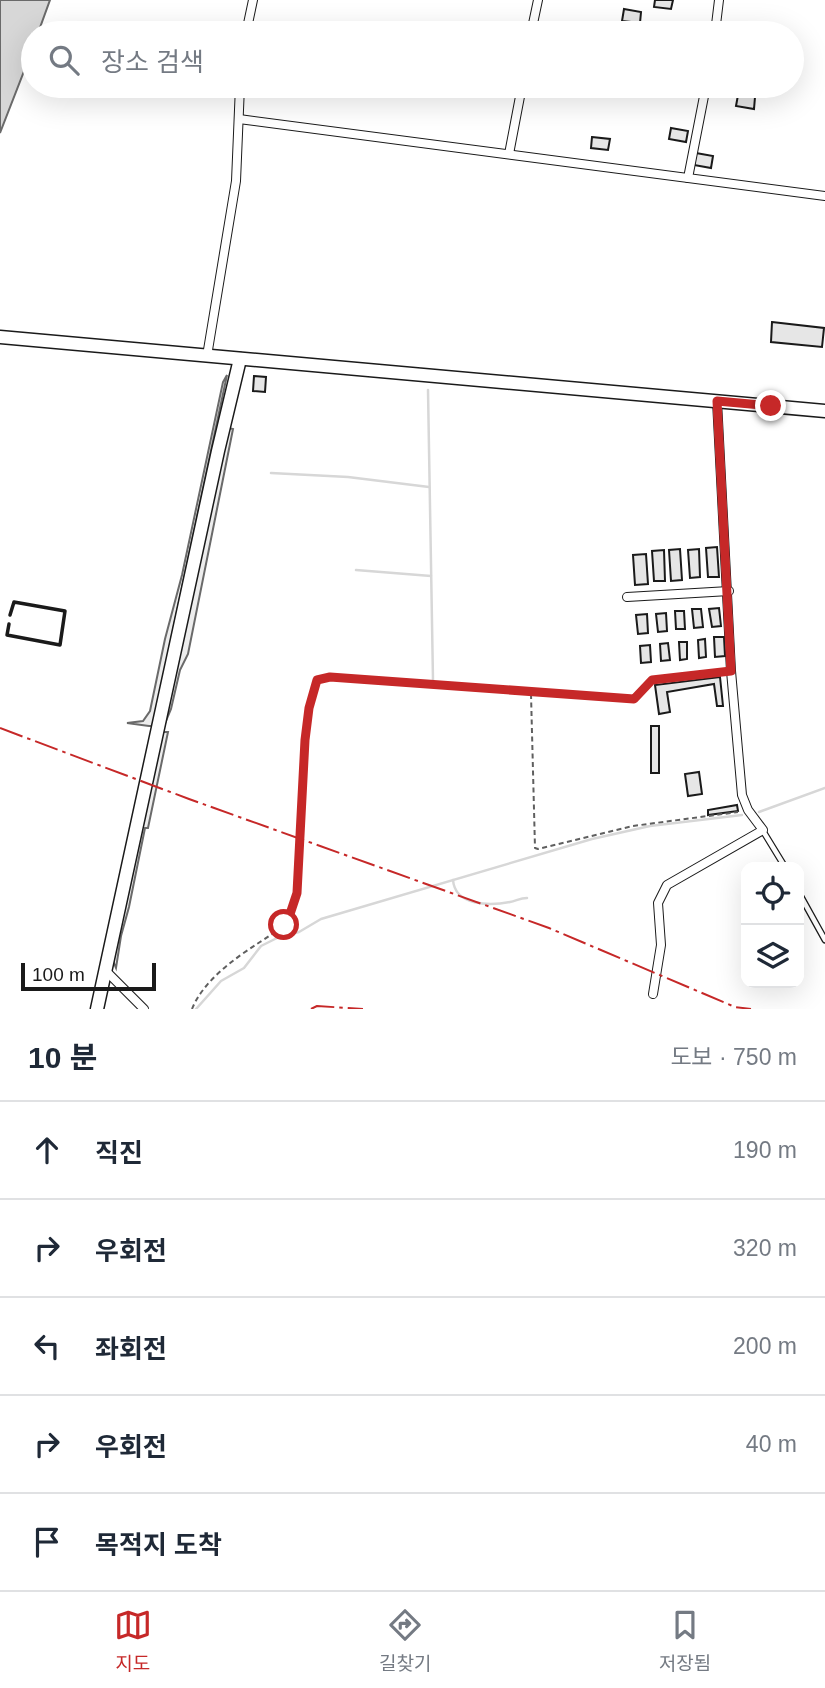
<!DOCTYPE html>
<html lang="ko">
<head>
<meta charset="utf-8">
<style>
  :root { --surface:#fff; --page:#f2f2f3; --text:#1f2937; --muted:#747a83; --line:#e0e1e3; --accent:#c62828 }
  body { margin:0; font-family:Arial,"Noto Sans KR",sans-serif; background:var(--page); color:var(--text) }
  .controls { position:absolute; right:21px; bottom:21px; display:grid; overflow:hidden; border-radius:14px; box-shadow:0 7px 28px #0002 }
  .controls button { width:63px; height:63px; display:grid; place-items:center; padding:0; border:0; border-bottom:2px solid var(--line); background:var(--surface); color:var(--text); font:35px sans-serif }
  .scale { position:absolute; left:21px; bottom:18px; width:135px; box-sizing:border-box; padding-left:7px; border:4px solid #1a1a1a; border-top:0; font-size:19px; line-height:24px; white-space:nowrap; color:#1a1a1a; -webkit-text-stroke:5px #fff; paint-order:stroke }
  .stop { position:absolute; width:21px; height:21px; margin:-16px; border:5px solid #c62828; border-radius:50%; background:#fff }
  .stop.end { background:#c62828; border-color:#fff; box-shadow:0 2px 7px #0008 }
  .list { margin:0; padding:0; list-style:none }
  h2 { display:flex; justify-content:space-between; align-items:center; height:91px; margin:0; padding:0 28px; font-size:30px }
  h2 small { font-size:23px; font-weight:400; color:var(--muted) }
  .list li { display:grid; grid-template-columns:46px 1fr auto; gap:21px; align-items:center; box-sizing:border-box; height:98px; padding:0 28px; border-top:2px solid var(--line) }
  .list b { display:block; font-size:26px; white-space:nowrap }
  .list em { font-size:23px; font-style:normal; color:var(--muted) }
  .icon { flex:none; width:38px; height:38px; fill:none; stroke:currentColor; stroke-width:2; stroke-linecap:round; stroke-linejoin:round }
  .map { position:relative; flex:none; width:825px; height:1009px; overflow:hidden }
  .search { position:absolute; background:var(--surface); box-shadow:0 7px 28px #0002; left:21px; right:21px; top:21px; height:77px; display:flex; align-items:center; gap:18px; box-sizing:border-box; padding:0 24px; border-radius:38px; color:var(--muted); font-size:26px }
  .sheet { height:581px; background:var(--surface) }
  nav { display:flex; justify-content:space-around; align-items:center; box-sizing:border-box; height:98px; border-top:2px solid var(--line); background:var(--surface); font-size:19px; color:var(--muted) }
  nav a { display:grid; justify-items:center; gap:4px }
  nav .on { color:var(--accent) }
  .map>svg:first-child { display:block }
</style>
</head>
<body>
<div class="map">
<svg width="825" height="1009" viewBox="0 0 825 1009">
  <rect width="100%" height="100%" fill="#fff"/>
  <g fill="#ededed" stroke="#6a6a6a" stroke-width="2">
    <path d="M227,375L154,720L152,726H149L127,723L143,721L150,711L165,639L182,575L223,382Z"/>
    <path d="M228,428L233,429L188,654L180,670L171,709L163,728Z"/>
    <path d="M163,732H168L148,828H145L129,907L121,936L116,968L113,961Z"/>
  </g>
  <path fill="#d7d7d7" stroke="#6a6a6a" stroke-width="2" d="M0,0H50L38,33H33V48L0,133Z"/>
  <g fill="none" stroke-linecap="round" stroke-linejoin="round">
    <g stroke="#d7d7d7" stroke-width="2.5">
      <path d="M428,390L433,680"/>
      <path d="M271,473L348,477L429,487"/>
      <path d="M356,570L431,576"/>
      <path d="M759,812L825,788"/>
      <path d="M453,880C455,906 490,906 510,902C516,901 520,898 527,898"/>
      <path d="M196,1009L221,981L244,968L261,946L279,937L299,932L321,919L592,839L650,826L742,815"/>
    </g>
  </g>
  <g fill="#e6e6e6" stroke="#1a1a1a" stroke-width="2">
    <path d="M655,0H673L671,9L654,7Z"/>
    <path d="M624,9L641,12L640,23L622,21Z"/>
    <path d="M755,86H773L772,94L754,92Z"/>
    <path d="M738,95L755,97L754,109L736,106Z"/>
    <path d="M671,128L688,131L686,142L669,139Z"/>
    <path d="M592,137L610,139L608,150L591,148Z"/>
    <path d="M696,153L713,156L711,168L694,165Z"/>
    <path d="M772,322L824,328L822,347L771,342Z"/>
    <path d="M254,376L266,377L265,392L253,391Z"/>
    <path d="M717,547L719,577H708L706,548Z"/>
    <path d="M680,549L682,580L671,581L669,550Z"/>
    <path d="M699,549L700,577L690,578L688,550Z"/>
    <path d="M664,550L665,581H654L652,551Z"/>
    <path d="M646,554L648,584L635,585L633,555Z"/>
    <path d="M719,608L721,626L712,627L709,609Z"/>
    <path d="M692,609H701L703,627L694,628Z"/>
    <path d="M675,611H684L685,629H676Z"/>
    <path d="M666,613L667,631L658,632L656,614Z"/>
    <path d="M647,614L648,633L638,634L636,615Z"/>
    <path d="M714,637H724L725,656L715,657Z"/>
    <path d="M705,639L706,657L699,658L698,640Z"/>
    <path d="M679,642H687V659L680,660Z"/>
    <path d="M668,643L670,660L661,661L660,644Z"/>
    <path d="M650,645L651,662L641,663L640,646Z"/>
    <path d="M720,677L723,706H717L714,684L667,692L670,712L659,714L655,685Z"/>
    <rect x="651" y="726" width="8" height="47"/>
    <path d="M699,772L702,794L688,796L685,774Z"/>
    <path d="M737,805L738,811L708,815V810Z"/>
  </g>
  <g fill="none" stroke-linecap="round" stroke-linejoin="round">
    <defs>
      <g id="lane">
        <path d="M763,831L785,867"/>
        <path d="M799,893L825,940"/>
      </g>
      <g id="street">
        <path d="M246,33L253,0"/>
        <path d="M531,33L538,0"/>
        <path d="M715,33L719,0"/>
        <path d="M239,119L825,196"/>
        <path d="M509,154L522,86"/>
        <path d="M688,178L706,86"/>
        <path d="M207,356L236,181L240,86"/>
        <path d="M627,597L729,591"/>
        <path d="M106,971L144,1009"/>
        <path d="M653,994L661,945L658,903L667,885L763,830L748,810L742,795L731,671L717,401"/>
      </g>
      <g id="secondary">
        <path d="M0,337L825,411"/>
        <path d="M97,1009L218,451L240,359"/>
      </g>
    </defs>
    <use href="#lane" stroke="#1a1a1a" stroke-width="7"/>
    <use href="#street" stroke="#1a1a1a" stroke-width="10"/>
    <use href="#secondary" stroke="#1a1a1a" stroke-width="15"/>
    <g stroke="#5f5f5f" stroke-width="2" stroke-dasharray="5 3.5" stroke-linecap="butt">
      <path d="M531,694L535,848L538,849L633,826L738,812"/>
      <path d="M192,1009C203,981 235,958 260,942C275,932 286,926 293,909C300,890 299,870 300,850C302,799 298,727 317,680L330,677L634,699L652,680L722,672"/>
    </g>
    <use href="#lane" stroke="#fff" stroke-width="4.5"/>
    <use href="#street" stroke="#fff" stroke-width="8"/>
    <use href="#secondary" stroke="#fff" stroke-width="12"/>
    <path stroke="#1a1a1a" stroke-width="3.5" d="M9,624L7,635L60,645L65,611L14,602L10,615"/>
    <g stroke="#c62828" stroke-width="2" stroke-dasharray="24 5 3.5 5" stroke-linecap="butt">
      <path d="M0,728L189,799L549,928L735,1007L751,1009"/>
      <path d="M311,1009L317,1006L363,1009"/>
    </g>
  </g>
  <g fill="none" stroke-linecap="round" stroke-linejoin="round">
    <path stroke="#c62828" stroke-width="9" d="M284,925L289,917L297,893L305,740L309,708L317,680L330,677L634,699L652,680L731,671L717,401L771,406"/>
  </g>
</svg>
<div class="controls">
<button><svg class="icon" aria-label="locate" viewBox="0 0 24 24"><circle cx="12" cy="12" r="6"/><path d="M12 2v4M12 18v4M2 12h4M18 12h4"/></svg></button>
<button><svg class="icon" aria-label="layers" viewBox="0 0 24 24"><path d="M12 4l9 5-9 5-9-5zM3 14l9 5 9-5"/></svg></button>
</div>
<div class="scale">100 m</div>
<div class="stop" style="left:284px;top:925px"></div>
<div class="stop end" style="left:771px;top:406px"></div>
<div class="search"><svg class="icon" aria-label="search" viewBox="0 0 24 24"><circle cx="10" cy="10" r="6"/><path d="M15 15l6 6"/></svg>장소 검색</div>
</div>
<section class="sheet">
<h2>10 분<small>도보 · 750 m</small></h2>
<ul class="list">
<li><svg class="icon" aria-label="ahead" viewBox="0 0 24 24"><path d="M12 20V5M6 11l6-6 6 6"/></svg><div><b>직진</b></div><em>190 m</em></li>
<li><svg class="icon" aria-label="right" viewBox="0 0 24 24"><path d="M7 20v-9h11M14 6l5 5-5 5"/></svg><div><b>우회전</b></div><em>320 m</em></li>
<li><svg class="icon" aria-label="left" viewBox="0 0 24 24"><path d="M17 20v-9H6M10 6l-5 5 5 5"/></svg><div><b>좌회전</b></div><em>200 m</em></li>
<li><svg class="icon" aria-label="right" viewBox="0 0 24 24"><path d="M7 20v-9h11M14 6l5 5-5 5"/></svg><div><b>우회전</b></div><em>40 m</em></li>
<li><svg class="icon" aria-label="arrive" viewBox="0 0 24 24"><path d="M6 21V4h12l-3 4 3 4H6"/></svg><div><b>목적지 도착</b></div></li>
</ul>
</section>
<nav>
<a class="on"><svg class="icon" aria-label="map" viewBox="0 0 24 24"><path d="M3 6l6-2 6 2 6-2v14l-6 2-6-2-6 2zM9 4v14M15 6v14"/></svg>지도</a>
<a><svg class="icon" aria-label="directions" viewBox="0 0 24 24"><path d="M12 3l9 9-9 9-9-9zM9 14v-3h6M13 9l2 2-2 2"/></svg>길찾기</a>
<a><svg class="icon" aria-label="saved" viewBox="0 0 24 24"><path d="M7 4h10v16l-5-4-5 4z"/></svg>저장됨</a>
</nav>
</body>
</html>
